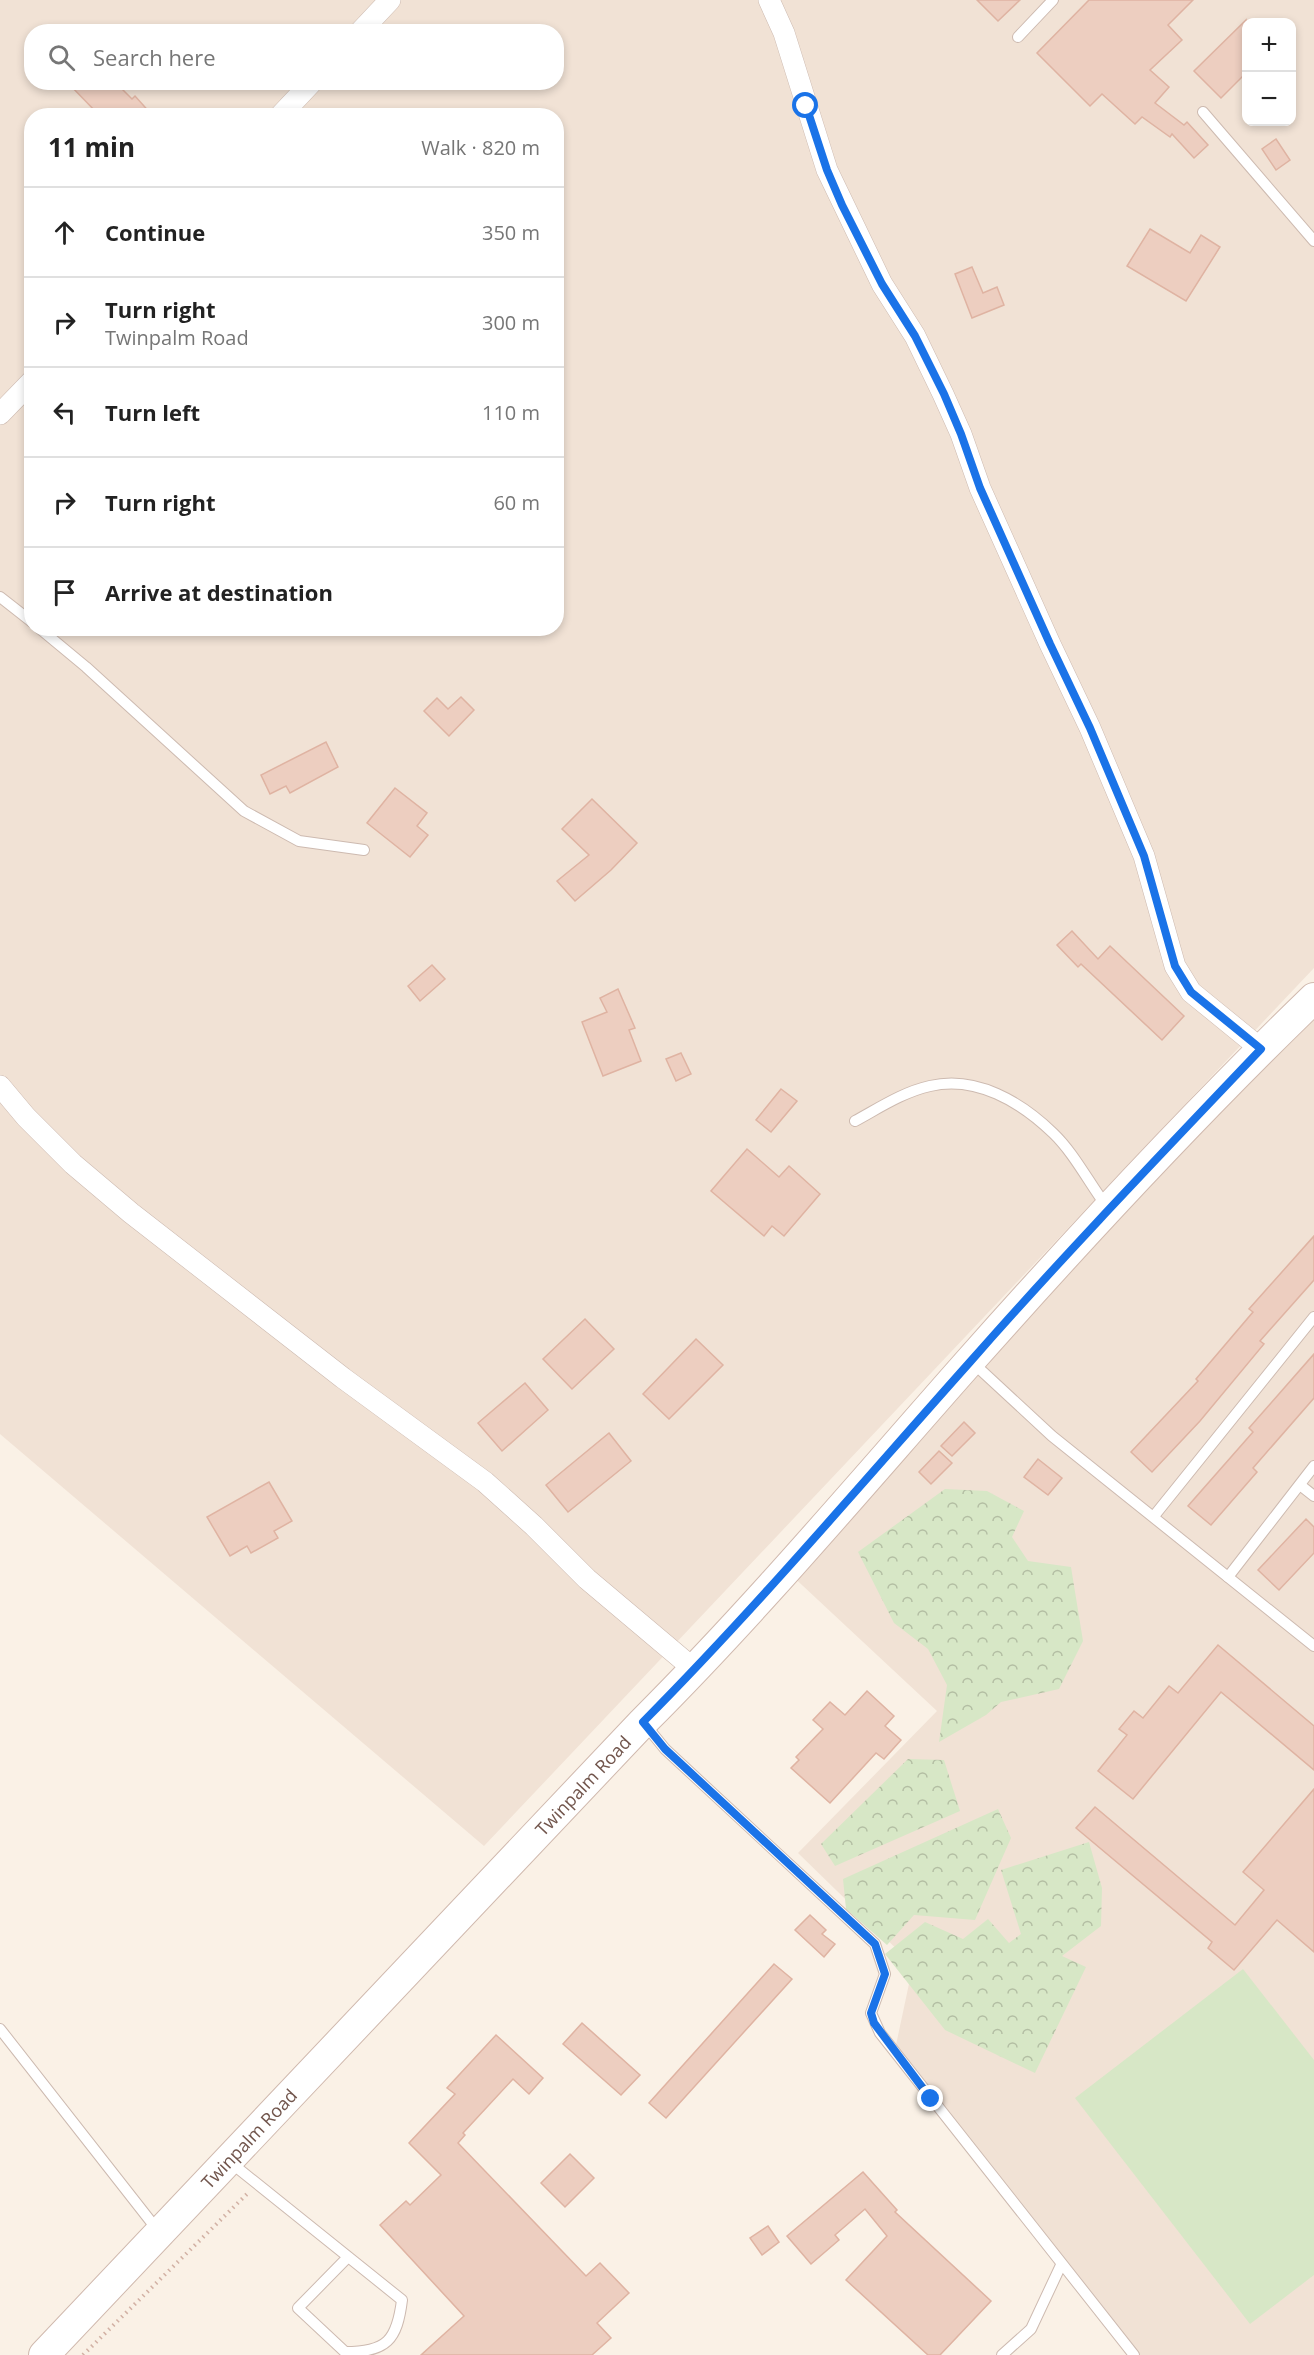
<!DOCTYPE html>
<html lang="en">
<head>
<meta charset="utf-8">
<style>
  :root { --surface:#fff; --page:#f6f6f6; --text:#222; --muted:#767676; --line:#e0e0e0 }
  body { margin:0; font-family:"Open Sans",sans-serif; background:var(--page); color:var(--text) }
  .controls { position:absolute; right:18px; top:18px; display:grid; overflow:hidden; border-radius:12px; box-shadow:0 3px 9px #0003 }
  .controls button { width:54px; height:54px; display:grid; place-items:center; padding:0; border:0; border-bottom:2px solid var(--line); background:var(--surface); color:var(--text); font:30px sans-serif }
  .stop { position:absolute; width:18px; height:18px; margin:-14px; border:4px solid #1a73e8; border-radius:50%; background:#fff }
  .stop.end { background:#1a73e8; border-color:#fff; box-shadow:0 2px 6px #0008 }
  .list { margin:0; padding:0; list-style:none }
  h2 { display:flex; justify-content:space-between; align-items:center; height:78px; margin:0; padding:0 24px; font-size:26px }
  h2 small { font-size:20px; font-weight:400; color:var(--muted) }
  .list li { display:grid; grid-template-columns:39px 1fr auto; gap:18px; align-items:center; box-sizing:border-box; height:90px; padding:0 24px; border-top:2px solid var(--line) }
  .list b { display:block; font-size:22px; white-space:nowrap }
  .list p { margin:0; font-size:20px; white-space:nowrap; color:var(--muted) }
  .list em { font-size:20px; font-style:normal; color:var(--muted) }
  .icon { flex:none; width:33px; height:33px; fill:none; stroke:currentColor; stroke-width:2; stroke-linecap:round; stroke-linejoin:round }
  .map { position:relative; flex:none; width:1314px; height:2355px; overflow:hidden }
  .search { position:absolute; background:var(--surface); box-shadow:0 3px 9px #0003; left:24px; top:24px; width:540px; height:66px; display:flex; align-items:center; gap:15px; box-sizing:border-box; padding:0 21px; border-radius:24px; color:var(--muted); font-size:22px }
  .panel { position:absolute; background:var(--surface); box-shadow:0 3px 9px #0003; left:24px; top:108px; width:540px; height:528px; border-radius:24px }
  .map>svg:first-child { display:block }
</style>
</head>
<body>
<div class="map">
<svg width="1314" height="2355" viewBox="0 0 1314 2355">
  <defs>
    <pattern id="forest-crowns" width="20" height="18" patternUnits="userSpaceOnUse" patternTransform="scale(1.5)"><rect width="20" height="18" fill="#d7e7c6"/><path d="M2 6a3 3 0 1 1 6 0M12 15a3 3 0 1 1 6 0" fill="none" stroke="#b3bea3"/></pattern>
  </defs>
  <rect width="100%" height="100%" fill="#faf1e6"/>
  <g fill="#f1e2d5" fill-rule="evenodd">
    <path d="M0,0H1314V968L484,1846L0,1434ZM1246,22H1292V122H1246ZM32,32H556V82H32ZM32,116H556V628H32Z"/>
    <path d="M1314,998V2355H1126L1130,2348L896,2045L913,1965L798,1853L937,1711L787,1571Z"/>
  </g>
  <path fill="#d7e7c6" d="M1243,1969L1314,2060V2275L1250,2324L1075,2098Z"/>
  <g fill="url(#forest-crowns)">
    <path d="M945,1489L987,1491L1024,1511L1012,1537L1028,1561L1071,1567L1083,1641L1059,1689L1001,1702L986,1715L939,1742L947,1685L928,1649L894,1623L858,1552Z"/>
    <path d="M908,1759L944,1760L960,1811L835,1866L821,1844Z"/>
    <path d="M998,1809L1011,1838L975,1920L914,1915L887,1945L846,1909L843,1879Z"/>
    <path d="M1089,1842L1102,1888L1101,1926L1062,1956L1086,1967L1035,2073L945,2030L885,1954L925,1922L963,1939L988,1919L1009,1943L1021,1934L1001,1870Z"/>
  </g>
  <g fill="#edcec0" stroke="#dfb3a2" stroke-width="1.5">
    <path d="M977,0H1020L998,21Z"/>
    <path d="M1089,0H1193L1168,25L1182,40L1150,70L1169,87L1155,103L1184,125L1187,122L1208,145L1194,158L1172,134L1170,137L1142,117L1135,124L1102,94L1090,106L1037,53Z"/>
    <path d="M1246,20V73L1221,98L1194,71Z"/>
    <path d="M67,82H115L132,99L135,96L153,116H100Z"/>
    <path d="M1276,139L1290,160L1276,170L1262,149Z"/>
    <path d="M1150,229L1190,253L1201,235L1220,247L1186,301L1127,266Z"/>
    <path d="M972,267L983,293L997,287L1004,305L972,318L955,274Z"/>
    <path d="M461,697L474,710L449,736L424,711L437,698L448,709Z"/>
    <path d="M326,742L338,767L290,793L286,786L270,794L261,775Z"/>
    <path d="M395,788L427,813L417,826L428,835L410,857L367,823Z"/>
    <path d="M592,799L637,843L611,870L575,901L557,881L589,855L562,829Z"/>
    <path d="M1072,931L1098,959L1110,946L1184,1016L1162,1040L1081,964L1078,967L1057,945Z"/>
    <path d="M432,965L445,979L420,1001L408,986Z"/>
    <path d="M618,989L635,1028L629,1030L641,1061L603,1076L582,1022L607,1012L600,998Z"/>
    <path d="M681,1053L691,1074L676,1081L666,1059Z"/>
    <path d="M781,1089L797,1101L771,1132L756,1120Z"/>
    <path d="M747,1149L779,1177L789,1166L820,1194L784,1236L772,1226L764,1236L711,1191Z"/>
    <path d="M1314,1236V1280L1260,1341L1264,1344L1200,1421L1152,1472L1131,1452L1198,1381L1196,1379L1253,1312L1249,1309Z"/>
    <path d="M585,1319L614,1349L572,1389L543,1359Z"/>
    <path d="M696,1339L723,1365L669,1419L643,1394Z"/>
    <path d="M1314,1354V1398L1253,1468L1257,1472L1211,1525L1188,1506L1253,1432L1249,1428Z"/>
    <path d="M525,1383L548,1410L502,1451L478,1423Z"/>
    <path d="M964,1422L975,1433L952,1456L941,1446Z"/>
    <path d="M609,1433L631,1461L568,1512L546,1485Z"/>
    <path d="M939,1451L952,1463L931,1484L919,1472Z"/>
    <path d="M1038,1459L1062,1478L1048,1495L1024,1477Z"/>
    <path d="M269,1482L292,1521L274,1531L278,1538L251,1553L247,1546L230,1556L207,1517Z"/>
    <path d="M1306,1519L1314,1527V1553L1279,1590L1258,1570Z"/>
    <path d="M1218,1645L1314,1726V1770L1221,1692L1133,1799L1098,1771L1127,1735L1119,1729L1134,1711L1143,1718L1169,1686L1178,1693Z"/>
    <path d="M867,1691L894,1716L885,1726L901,1740L884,1759L876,1753L830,1803L791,1768L799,1760L796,1757L823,1729L813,1720L830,1702L845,1715Z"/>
    <path d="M1314,1789V1952L1277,1920L1234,1970L1208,1948L1212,1942L1076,1828L1095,1807L1235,1925L1264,1890L1243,1872Z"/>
    <path d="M810,1915L826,1930L822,1934L835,1944L824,1957L795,1930Z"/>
    <path d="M774,1964L792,1979L666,2118L649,2103Z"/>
    <path d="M582,2023L640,2075L621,2095L563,2044Z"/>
    <path d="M496,2035L543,2078L529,2094L513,2079L463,2133L465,2135L458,2143L586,2276L600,2263L629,2293L597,2323L611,2338L592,2355H421L464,2316L380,2225L406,2201L410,2205L441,2175L409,2143L455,2094L447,2088Z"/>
    <path d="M570,2154L594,2178L565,2207L541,2183Z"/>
    <path d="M863,2172L897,2210L895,2212L991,2301L940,2355H928L846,2280L887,2236L865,2209L835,2235L839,2240L811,2264L787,2236Z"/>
    <path d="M768,2226L779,2242L762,2255L750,2238Z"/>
  </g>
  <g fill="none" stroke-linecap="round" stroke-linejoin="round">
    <defs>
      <g id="service">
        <path d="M1018,37L1053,0"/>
        <path d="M1203,112L1314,241"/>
        <path d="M0,597L32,622"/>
        <path d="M39,628L86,667L244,811L299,841L364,850"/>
        <path d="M855,1121C879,1108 903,1092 930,1086C976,1075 1021,1102 1053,1133C1074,1153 1089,1183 1107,1207"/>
        <path d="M971,1361L1052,1436L1314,1646"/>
        <path d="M1300,1485L1314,1496"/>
        <path d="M1154,1516L1314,1317"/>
        <path d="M1228,1577L1314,1466"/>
        <path d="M644,1723L665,1749L875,1944L885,1974L871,2013L880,2033L1134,2355"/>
        <path d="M0,2029L159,2232"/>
        <path d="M230,2162L402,2300C397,2340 387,2352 345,2352L298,2308L348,2257"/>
        <path d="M1002,2355L1031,2329L1061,2265"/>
      </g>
      <g id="minor">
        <path d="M769,0L784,33L827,170L882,284L915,336L943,394L961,434L980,488L1050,644L1090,728L1144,856L1175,966L1191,992L1261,1049"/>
        <path d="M360,32L390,0"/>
        <path d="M280,116L312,82"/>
        <path d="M0,414L32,381"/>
        <path d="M0,1086L26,1117L73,1164L131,1213L343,1378L485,1482L534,1526L587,1579L695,1670"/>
      </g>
      <g id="secondary">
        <path id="s1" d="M44,2355L643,1722C758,1607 862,1483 969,1362C1080,1237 1194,1114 1314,998"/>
      </g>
    </defs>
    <use href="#service" stroke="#cdbab0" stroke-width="12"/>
    <use href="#minor" stroke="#cdbab0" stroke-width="22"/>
    <use href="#secondary" stroke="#d0b9ae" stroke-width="32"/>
    <path stroke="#d2b1a4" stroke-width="4" stroke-dasharray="1.5 4.5" stroke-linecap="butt" d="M83,2355L247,2194"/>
    <use href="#service" stroke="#fff" stroke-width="10"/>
    <use href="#minor" stroke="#fff" stroke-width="21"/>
    <use href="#secondary" stroke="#fff" stroke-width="30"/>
  </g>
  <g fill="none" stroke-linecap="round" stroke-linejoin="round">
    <path stroke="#1a73e8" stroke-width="8" d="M806,106L827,170L842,205L882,284L915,336L944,394L961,434L980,488L1050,644L1090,728L1144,856L1175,966L1191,992L1261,1049C1163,1152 1064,1255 970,1362C862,1483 758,1606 643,1722L665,1749L875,1944L885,1974L871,2013L874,2023L931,2099"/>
  </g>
  <g text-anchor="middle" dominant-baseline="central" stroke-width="5" stroke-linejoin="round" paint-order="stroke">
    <g font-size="18" fill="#72564d" stroke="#fdf5ec">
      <text stroke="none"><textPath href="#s1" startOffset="784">Twinpalm Road</textPath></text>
      <text stroke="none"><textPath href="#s1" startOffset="298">Twinpalm Road</textPath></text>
    </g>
  </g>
</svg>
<div class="controls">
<button>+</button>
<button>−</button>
</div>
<div class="stop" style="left:806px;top:106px"></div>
<div class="stop end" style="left:931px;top:2099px"></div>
<div class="search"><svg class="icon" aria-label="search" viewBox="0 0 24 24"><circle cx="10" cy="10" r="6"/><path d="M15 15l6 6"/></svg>Search here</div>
<section class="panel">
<h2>11 min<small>Walk · 820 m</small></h2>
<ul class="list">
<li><svg class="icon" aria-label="ahead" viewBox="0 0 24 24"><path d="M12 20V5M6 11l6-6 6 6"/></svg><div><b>Continue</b></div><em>350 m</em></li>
<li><svg class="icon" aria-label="right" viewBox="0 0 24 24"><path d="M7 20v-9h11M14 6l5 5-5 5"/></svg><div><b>Turn right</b><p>Twinpalm Road</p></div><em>300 m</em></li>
<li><svg class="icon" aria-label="left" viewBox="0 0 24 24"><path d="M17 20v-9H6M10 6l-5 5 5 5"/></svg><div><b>Turn left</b></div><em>110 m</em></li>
<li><svg class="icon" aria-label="right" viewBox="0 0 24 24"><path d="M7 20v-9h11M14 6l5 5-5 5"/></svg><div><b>Turn right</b></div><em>60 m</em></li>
<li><svg class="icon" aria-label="arrive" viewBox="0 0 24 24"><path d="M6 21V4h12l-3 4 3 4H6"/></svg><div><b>Arrive at destination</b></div></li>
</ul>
</section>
</div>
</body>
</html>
